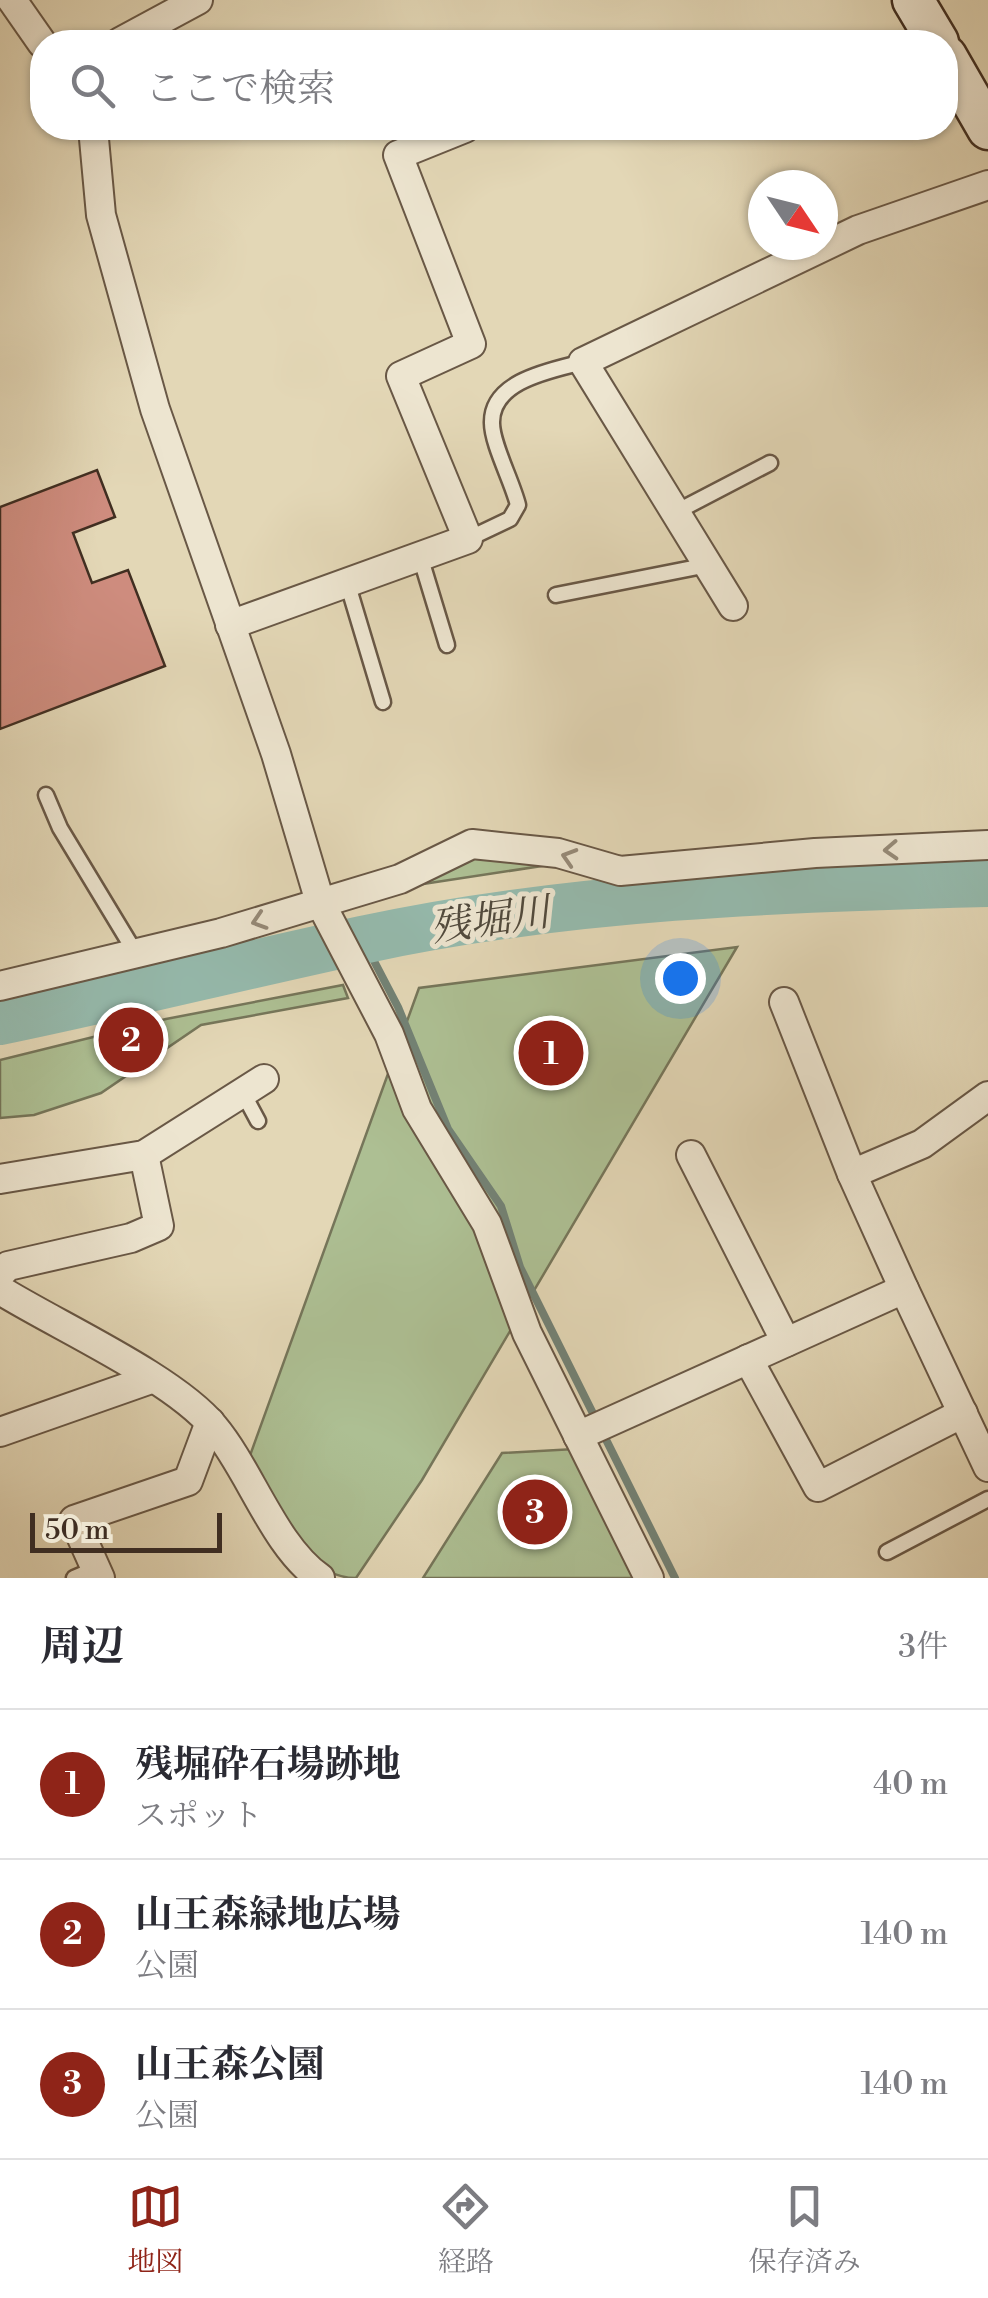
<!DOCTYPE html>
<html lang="ja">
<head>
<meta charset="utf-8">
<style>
  :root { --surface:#fff; --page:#f2f2f3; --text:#2b2b33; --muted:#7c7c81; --line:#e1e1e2; --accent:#8f2418 }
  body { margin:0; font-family:"Libre Bodoni","Noto Serif JP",serif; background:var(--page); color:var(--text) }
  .compass { position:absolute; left:748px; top:170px; width:90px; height:90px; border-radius:50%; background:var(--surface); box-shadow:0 2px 8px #0004; rotate:125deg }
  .scale { position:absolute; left:30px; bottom:25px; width:192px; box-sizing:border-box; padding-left:10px; border:5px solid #402e21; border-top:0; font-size:28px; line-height:35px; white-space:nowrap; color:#402e21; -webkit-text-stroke:8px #ede5d0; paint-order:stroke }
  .you { position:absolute; left:680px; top:978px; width:35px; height:35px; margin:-25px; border:8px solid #fff; border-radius:50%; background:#1a73e8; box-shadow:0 0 0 15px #1a73e833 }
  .badge { display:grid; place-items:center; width:65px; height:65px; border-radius:50%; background:var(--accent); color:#fff; font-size:32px; font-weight:700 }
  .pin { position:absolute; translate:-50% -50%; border:5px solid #fff; box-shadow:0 2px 10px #0006 }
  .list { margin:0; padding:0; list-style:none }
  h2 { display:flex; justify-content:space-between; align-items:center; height:130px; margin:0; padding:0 40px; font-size:42px }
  h2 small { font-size:32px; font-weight:400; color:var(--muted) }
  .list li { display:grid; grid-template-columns:65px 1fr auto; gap:30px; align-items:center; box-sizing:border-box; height:150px; padding:0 40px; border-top:2px solid var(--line) }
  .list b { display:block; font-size:38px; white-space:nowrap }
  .list p { margin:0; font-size:32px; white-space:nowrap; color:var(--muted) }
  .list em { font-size:32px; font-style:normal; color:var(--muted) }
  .icon { flex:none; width:55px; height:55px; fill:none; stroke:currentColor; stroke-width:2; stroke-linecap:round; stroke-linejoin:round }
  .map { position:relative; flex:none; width:988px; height:1578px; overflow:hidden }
  .search { position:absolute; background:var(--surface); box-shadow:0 2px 8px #0004; left:30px; right:30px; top:30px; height:110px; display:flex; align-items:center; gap:25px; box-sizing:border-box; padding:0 35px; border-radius:40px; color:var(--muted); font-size:38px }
  .sheet { height:580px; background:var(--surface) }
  nav { display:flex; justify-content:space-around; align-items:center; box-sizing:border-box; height:140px; border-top:2px solid var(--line); background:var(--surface); font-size:28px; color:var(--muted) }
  nav a { display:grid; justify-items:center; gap:5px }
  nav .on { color:var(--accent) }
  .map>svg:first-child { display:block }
</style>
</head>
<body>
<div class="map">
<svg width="988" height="1578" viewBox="0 0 988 1578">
  <rect width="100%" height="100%" fill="#e3d7b6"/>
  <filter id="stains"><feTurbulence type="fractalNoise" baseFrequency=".002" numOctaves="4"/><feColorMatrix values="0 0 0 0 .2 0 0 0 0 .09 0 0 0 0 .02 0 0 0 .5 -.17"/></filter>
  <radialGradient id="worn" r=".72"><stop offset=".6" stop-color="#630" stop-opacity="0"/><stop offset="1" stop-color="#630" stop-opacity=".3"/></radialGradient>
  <g fill="#adbf93" stroke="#76765a" stroke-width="2.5">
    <path d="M468,855L555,864L410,886Z"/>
    <path d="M737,947L422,1480L356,1578C300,1578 274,1503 248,1461L419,988Z"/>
    <path d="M343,985L348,998L201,1025L101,1093L34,1115L0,1118V1060L166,1019Z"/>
    <path d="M575,1449L637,1578H423L502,1453Z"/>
  </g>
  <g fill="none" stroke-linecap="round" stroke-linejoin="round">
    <path stroke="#738275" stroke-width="8" d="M363,940L398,1007L448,1129L501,1206L520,1267L675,1578"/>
    <path stroke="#95baad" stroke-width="48" d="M0,1021C121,996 241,966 362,940C564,896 782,888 988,883"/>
  </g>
  <path fill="#ce8c7e" stroke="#402e21" stroke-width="2.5" d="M97,470L115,517L73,533L92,583L128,570L165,666L0,729V507Z"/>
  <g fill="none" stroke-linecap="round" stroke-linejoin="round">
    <defs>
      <g id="lane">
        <path d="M676,512L770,463"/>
        <path d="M468,539L510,519L518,505C512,481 492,444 492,423C491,380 553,370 583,362"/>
        <path d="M420,556L447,645"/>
        <path d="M347,582L383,702"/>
        <path d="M556,595L708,565"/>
        <path d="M46,795L60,828L135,952"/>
        <path d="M243,1093L258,1121"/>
        <path d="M887,1552L988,1499"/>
        <path d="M74,1578L95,1569"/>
      </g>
      <g id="street">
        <path d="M12,0L42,43"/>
        <path d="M120,42L198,0"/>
        <path d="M93,128L101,215L155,409L276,754L320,902L389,1034L417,1109L487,1224L527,1333L649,1578"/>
        <path d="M733,606L583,362L858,230L988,185"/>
        <path d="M230,625L468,539L401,376L471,344L398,155L465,128"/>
        <path d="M0,986L221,933L400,879L472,844L558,853L620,871L815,853L988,845"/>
        <path d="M784,1002L852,1174L904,1289"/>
        <path d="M691,1155L786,1342"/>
        <path d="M852,1174L922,1144L988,1096"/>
        <path d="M0,1179L144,1155L264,1079"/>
        <path d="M0,1274L8,1266L131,1238L159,1226L144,1155"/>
        <path d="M0,1290C58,1326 174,1378 214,1427C250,1470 274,1546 320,1578"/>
        <path d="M748,1359L818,1487L963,1413"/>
        <path d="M0,1432L151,1379"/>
        <path d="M578,1436L904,1289L988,1467"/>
        <path d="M100,1578L74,1520L188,1481L210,1422"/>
      </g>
      <g id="secondary">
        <path d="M913,0L938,42"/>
        <path d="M946,56L988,129"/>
      </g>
    </defs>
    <use href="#lane" stroke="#695846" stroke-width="19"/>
    <use href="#street" stroke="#695846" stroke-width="32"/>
    <use href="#secondary" stroke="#402e21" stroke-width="45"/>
    <use href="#lane" stroke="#ede5d0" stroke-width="14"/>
    <use href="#street" stroke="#ede5d0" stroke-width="28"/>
    <use href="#secondary" stroke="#ede5d0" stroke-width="40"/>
  </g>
  <defs><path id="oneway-chevron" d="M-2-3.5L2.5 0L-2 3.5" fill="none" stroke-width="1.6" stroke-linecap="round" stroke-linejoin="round" transform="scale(2.5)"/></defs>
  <g stroke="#968a78">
    <use href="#oneway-chevron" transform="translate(891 850) rotate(177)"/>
    <use href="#oneway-chevron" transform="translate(569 857) rotate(-163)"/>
    <use href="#oneway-chevron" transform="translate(259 921) rotate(162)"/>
  </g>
  <g text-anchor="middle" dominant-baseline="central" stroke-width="10" stroke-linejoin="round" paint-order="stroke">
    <g font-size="40" font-style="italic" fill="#514a3d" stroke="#ede5d0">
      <text transform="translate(490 921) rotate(-8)">残堀川</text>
    </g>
  </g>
  <rect width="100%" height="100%" filter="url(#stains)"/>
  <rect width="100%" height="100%" fill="url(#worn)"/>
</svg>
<svg class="compass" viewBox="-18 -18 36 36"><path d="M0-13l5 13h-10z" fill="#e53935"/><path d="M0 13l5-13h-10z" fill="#7c7c81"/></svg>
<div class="scale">50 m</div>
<div class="you"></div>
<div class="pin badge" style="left:551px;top:1053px">1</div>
<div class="pin badge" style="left:131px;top:1040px">2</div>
<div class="pin badge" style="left:535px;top:1512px">3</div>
<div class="search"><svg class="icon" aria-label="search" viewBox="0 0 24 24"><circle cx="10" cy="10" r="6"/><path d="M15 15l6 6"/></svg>ここで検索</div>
</div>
<section class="sheet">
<h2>周辺<small>3件</small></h2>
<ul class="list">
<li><span class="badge">1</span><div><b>残堀砕石場跡地</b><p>スポット</p></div><em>40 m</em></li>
<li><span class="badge">2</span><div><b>山王森緑地広場</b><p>公園</p></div><em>140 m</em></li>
<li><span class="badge">3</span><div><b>山王森公園</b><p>公園</p></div><em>140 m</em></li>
</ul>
</section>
<nav>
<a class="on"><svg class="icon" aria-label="map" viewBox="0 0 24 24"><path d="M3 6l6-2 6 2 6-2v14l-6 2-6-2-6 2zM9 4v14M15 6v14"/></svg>地図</a>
<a><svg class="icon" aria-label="directions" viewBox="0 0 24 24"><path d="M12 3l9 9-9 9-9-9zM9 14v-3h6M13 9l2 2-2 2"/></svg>経路</a>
<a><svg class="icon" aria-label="saved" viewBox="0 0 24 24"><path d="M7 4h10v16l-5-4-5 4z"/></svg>保存済み</a>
</nav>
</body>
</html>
